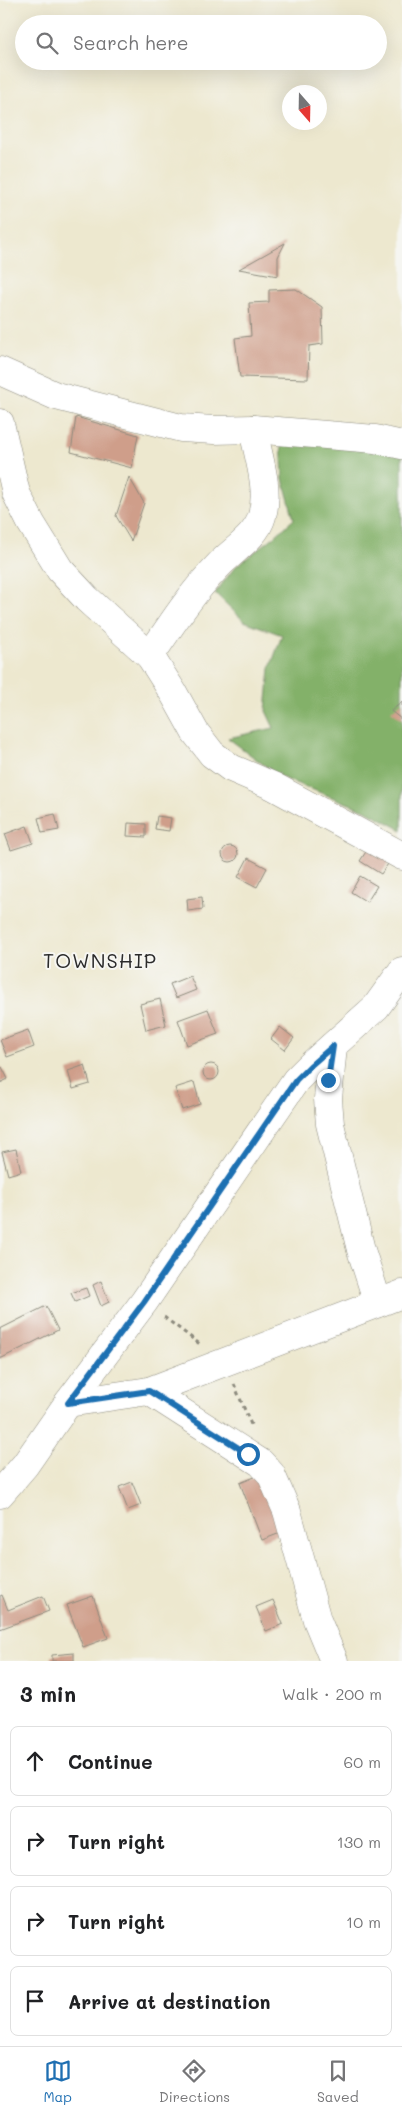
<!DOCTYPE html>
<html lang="en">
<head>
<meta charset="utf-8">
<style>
  :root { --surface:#fff; --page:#f6f6f6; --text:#202124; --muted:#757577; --line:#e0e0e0; --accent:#1f6fb2 }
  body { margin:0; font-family:Mali,sans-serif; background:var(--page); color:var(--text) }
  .compass { position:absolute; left:282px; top:85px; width:45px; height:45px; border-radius:50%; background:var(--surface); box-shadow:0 5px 20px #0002; rotate:160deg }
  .stop { position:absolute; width:15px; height:15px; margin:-11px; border:4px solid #1f6fb2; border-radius:50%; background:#fff }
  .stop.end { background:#1f6fb2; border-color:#fff; box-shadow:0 1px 5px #0008 }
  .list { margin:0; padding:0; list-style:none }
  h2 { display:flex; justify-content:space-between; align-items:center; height:65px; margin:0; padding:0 20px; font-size:21px }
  h2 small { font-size:16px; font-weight:400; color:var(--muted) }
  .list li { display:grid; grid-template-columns:32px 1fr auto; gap:15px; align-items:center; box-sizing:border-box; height:70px; margin:0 10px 10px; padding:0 10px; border:1px solid var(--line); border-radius:8px }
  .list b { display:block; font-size:19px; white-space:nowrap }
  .list em { font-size:16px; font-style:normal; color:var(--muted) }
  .icon { flex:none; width:28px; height:28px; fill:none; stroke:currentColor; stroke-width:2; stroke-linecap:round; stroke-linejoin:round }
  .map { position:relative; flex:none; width:402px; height:1661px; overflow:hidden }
  .search { position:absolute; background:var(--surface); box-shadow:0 5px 20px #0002; left:15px; right:15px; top:15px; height:55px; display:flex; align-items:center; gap:12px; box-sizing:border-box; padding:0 18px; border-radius:28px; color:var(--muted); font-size:19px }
  .sheet { height:385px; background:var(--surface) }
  nav { display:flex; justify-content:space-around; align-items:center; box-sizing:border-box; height:70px; border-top:1px solid var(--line); background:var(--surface); font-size:14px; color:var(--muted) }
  nav a { display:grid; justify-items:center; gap:2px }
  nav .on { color:var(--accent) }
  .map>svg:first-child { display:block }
</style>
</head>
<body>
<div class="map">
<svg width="402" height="1661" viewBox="0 0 402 1661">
  <rect width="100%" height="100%" fill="#f6f6f2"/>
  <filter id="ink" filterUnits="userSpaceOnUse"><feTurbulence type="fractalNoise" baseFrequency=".02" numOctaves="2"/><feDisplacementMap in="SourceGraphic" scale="10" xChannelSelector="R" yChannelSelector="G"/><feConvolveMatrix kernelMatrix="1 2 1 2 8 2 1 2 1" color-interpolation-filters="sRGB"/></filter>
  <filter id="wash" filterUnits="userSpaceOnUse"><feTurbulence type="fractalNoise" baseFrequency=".0096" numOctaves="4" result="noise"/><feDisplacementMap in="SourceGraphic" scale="20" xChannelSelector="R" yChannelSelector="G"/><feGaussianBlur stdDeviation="1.12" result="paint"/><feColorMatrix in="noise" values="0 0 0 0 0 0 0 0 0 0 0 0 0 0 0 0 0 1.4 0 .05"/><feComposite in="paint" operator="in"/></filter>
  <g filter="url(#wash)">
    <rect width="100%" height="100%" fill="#ede8cf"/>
    <path fill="#83b169" stroke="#576e4a" d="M281,438L402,444V830L365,810L280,777L228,738L274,728L266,711L270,668L282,635L244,621L215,593L235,567L274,537L294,519L283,479Z"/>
    <g id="blocks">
      <g fill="#cf9e8a">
        <path d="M285,243L278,257V276L239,269Z"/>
        <path d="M296,289L322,307L323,344L309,346L308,379L240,377L235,338L251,336L249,303L269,302V290Z"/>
        <path d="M76,417L138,435L132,468L71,452Z"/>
        <path d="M129,477L144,503L131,541L116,516Z"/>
        <path d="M402,702V720L391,711Z"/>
        <path d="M55,814L59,830L42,833L38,818Z"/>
        <path d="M157,816L171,818L169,831L155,829Z"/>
        <path d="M128,823L146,824V837L127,836Z"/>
        <path d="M27,826L33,843L11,850L5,834Z"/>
        <circle cx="230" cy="854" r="8"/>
        <path d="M369,847L390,861L381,874L360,861Z"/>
        <path d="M248,858L267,868L257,887L238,877Z"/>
        <path d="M360,876L377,886L367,902L351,892Z"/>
        <path d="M202,897L203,909L188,911L187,899Z"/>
        <path d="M190,976L196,990L176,998L170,984Z"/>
        <path d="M160,999L166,1025L146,1030L140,1004Z"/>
        <path d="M208,1009L218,1034L187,1045L178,1020Z"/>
        <path d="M280,1027L294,1038L285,1050L271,1039Z"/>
        <path d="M28,1030L34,1047L7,1057L0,1040Z"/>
        <circle cx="211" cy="1072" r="8"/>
        <path d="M85,1065L90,1084L73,1089L68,1071Z"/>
        <path d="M2,1067L8,1079L0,1083V1068Z"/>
        <path d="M194,1082L200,1104L182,1110L175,1088Z"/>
        <path d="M16,1149L21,1171L8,1175L2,1152Z"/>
        <path d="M101,1281L109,1302L101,1306L93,1285Z"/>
        <path d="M86,1288L89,1296L75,1302L71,1293Z"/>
        <path d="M46,1306L58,1330L0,1359V1329Z"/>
        <path d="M262,1474L283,1532L262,1540L240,1483Z"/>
        <path d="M132,1482L141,1505L128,1510L119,1487Z"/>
        <path d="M2,1595L8,1610L43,1596L49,1611L0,1629V1596Z"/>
        <path d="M93,1596L108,1638L83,1647L67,1605Z"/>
        <path d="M273,1600L283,1624L266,1631L256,1607Z"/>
        <path d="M74,1653V1661H52V1655Z"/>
      </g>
    </g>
  </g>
  <g filter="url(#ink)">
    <use href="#blocks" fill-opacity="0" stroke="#8c8a7d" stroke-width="1"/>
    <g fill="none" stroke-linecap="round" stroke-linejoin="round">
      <defs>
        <g id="minor">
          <path d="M0,371L56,396L181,428L214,430L253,429L375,439L402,445"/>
          <path d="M0,423L16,493L31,523L60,570L87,599L150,656L174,694L195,732L212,754L231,768L273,786L402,856"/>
          <path d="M150,656C171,625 191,594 217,567C231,551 256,538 262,516C270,489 258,456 253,429"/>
          <path d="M333,1046L328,1099L330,1124L361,1250L378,1303"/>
          <path d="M149,1391L261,1463L271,1474L287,1511L317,1620L334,1661"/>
          <path d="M68,1403L149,1391L402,1294"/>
          <path d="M0,1494L25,1465L68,1403L144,1302L296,1080L310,1066L376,1007L402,971"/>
        </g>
      </defs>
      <use href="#minor" stroke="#8c8a7d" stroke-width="29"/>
      <g stroke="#8c8a7d" stroke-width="3" stroke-dasharray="4 4" stroke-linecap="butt">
        <path d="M164,1317L201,1345"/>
        <path d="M234,1384L252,1427"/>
      </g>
      <use href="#minor" stroke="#fff" stroke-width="28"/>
    </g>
  </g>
  <g fill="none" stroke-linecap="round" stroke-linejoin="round" filter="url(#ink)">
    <path stroke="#1f6fb2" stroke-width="6" d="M248,1454L149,1391L68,1403L144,1302L296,1080L310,1066L333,1046L328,1080"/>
  </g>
  <g text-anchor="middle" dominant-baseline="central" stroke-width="4" stroke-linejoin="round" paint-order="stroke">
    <g font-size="20" letter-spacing="1" fill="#2b2b2b" stroke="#f6f6f2">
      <text x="100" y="960">TOWNSHIP</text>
    </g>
  </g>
</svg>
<svg class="compass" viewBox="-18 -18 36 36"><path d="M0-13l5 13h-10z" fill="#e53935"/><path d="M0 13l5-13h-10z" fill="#757577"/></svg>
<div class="stop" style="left:248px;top:1454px"></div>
<div class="stop end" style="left:328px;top:1080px"></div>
<div class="search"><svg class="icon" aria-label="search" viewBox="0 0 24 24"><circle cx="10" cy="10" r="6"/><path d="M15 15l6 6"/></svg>Search here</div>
</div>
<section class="sheet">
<h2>3 min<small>Walk · 200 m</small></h2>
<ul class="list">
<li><svg class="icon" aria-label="ahead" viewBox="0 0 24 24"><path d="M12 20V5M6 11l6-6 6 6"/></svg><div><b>Continue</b></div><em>60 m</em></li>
<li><svg class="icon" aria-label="right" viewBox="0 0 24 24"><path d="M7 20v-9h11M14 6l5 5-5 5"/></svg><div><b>Turn right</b></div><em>130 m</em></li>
<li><svg class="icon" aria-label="right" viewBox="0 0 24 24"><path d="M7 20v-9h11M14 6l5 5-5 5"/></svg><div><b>Turn right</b></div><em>10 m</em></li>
<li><svg class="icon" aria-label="arrive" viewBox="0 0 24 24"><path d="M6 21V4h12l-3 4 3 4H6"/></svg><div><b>Arrive at destination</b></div></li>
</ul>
</section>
<nav>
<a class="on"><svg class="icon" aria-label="map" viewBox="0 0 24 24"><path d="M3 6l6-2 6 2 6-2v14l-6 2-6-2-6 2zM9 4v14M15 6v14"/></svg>Map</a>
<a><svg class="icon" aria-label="directions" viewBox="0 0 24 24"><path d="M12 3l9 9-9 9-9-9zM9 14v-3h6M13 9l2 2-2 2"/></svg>Directions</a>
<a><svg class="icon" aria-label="saved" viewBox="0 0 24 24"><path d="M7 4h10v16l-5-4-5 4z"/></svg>Saved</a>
</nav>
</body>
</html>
